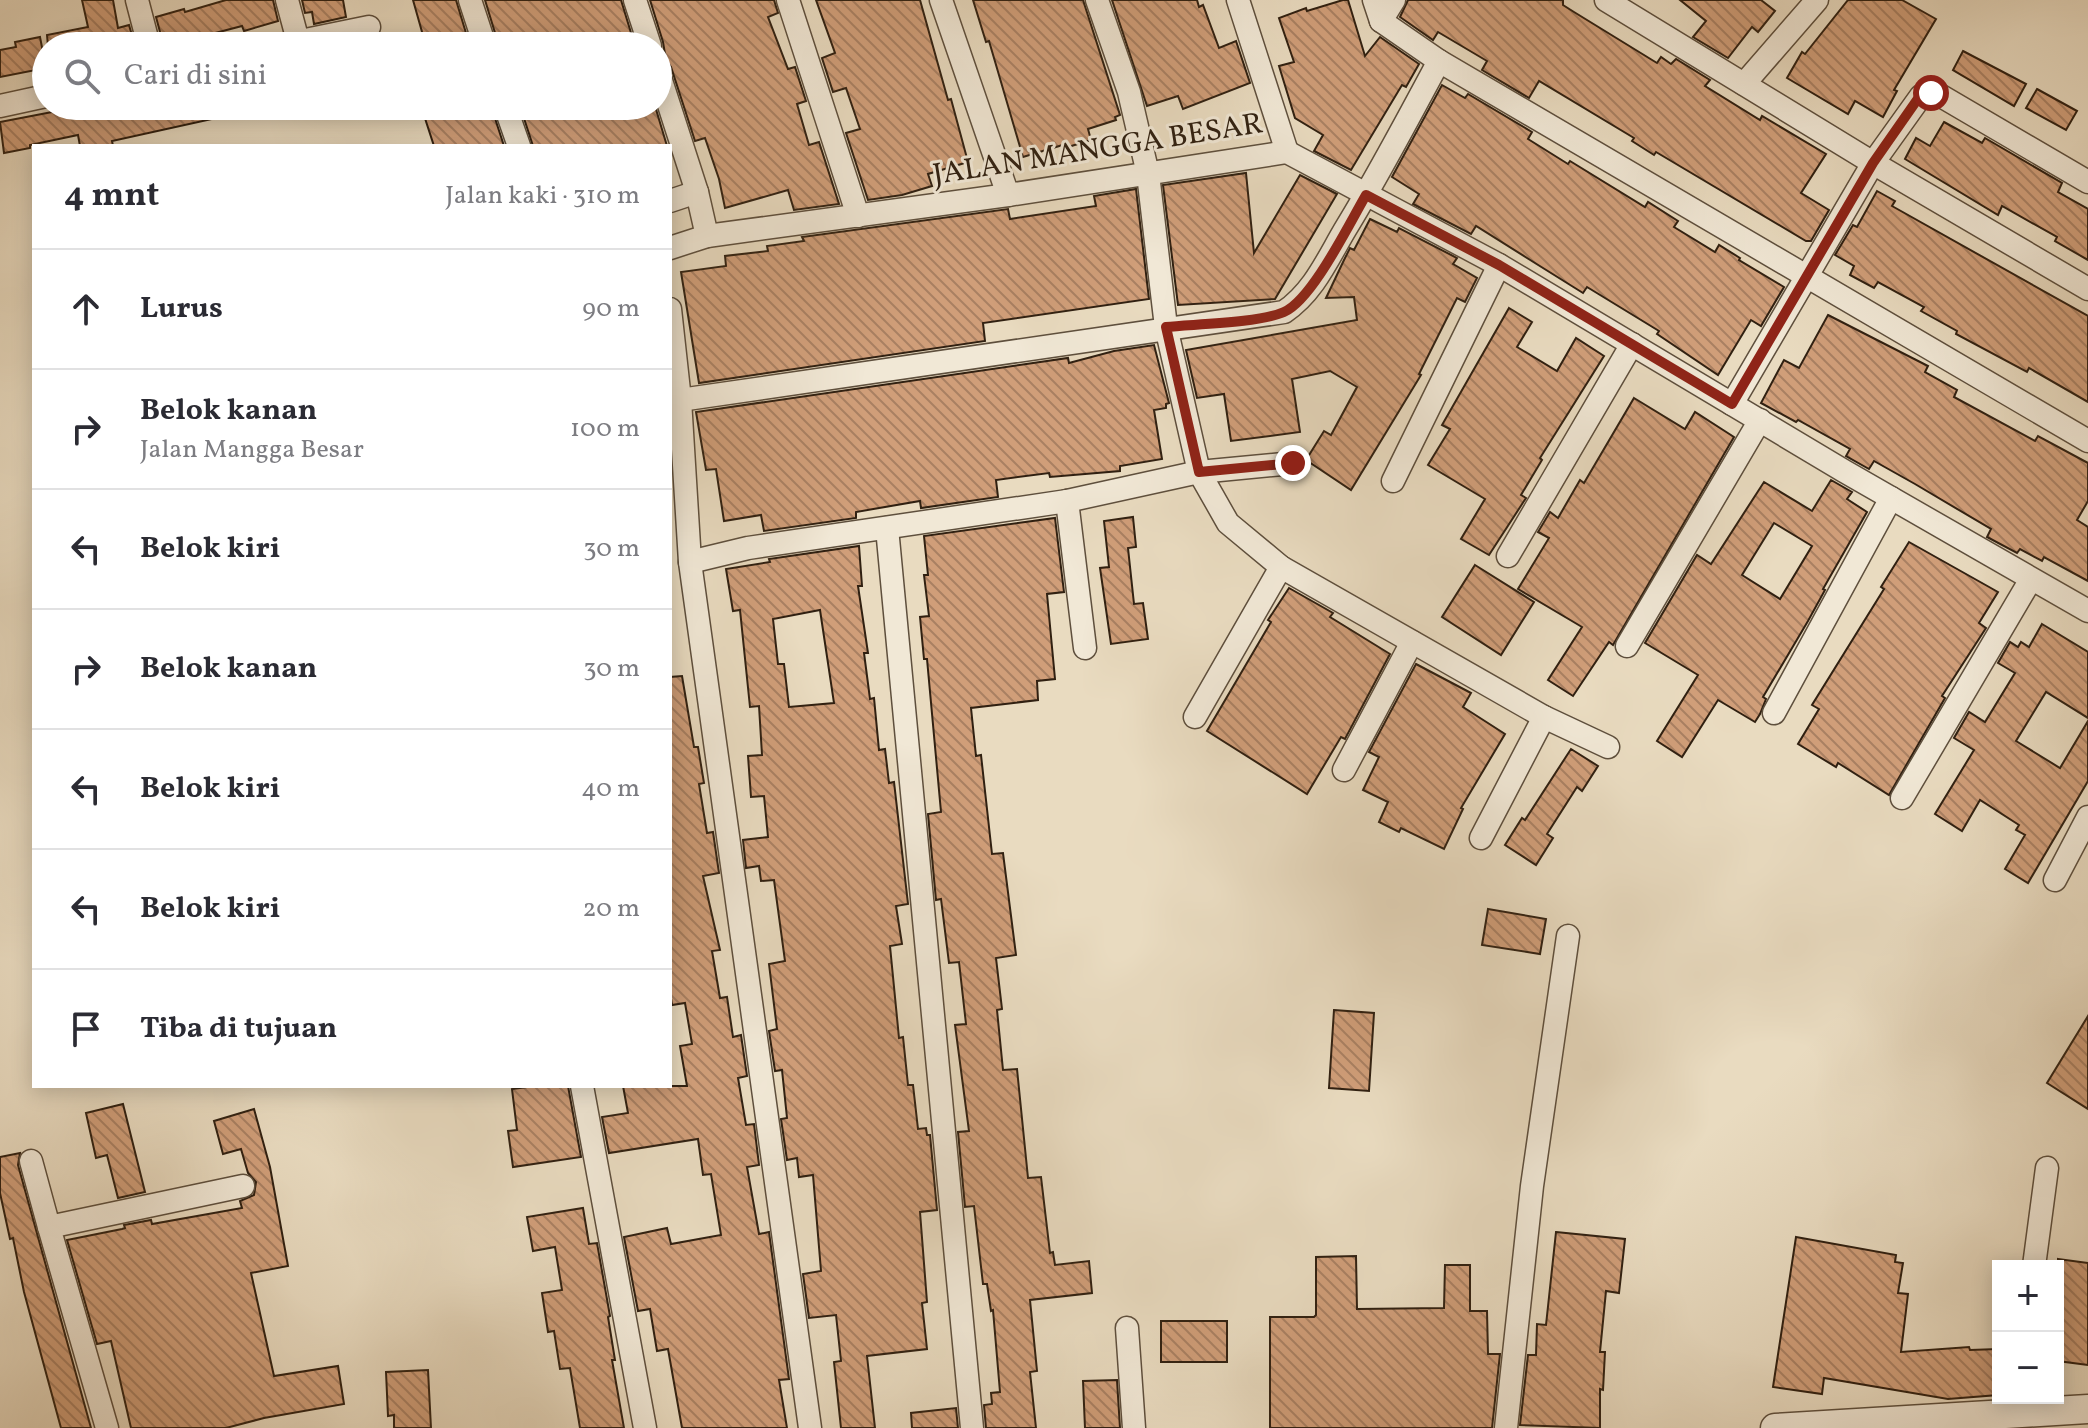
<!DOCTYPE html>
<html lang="id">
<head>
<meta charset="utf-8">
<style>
  :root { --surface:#fff; --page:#f7f7f7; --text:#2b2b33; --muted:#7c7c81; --line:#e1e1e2 }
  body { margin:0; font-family:Vollkorn,serif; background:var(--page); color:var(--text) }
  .controls { position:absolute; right:24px; bottom:24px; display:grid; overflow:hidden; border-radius:0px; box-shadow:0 4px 20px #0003 }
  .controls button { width:72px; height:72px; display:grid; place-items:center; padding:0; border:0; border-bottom:2px solid var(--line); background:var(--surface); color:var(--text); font:40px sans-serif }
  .stop { position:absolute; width:24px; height:24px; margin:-18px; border:6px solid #8f2418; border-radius:50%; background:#fff }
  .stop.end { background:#8f2418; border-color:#fff; box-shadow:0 2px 8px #0008 }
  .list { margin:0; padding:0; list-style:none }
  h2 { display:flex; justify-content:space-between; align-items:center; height:104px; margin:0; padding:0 32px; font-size:34px }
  h2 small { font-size:26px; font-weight:400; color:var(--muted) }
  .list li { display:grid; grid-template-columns:52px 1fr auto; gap:24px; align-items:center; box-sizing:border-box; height:120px; padding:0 32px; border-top:2px solid var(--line) }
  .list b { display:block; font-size:30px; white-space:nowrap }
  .list p { margin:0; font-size:26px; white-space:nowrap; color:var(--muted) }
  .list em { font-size:26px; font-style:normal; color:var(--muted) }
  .icon { flex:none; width:44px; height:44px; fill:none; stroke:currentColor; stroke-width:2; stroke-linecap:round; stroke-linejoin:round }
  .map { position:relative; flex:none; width:2088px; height:1428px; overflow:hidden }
  .search { position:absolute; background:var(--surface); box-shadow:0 4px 20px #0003; left:32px; top:32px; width:640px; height:88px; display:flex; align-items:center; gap:20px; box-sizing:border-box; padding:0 28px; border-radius:44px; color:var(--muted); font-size:30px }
  .panel { position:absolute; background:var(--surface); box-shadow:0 4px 20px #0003; left:32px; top:144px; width:640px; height:944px; border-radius:0px }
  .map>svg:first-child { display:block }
</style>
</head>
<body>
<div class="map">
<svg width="2088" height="1428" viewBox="0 0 2088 1428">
  <defs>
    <pattern id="building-back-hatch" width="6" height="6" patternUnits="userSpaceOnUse" patternTransform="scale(2)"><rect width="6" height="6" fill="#d09e79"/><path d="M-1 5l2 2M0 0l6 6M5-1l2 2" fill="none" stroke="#a98062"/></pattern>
  </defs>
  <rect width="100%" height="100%" fill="#e9dbc0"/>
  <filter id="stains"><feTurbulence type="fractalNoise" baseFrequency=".0025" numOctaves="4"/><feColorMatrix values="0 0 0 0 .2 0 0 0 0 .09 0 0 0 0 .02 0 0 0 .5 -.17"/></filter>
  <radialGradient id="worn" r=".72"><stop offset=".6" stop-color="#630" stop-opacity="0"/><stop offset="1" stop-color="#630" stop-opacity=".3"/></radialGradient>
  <g fill="url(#building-back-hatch)" stroke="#302011" stroke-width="2" fill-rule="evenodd">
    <path d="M82,0H113L118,28L129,25L135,46H48L47,35L88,27Z"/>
    <path d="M226,0H273L278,21L244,31L242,26L200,37L199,33L163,43L156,17L184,9L185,12Z"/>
    <path d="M302,0H343L346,17L314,24L312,12L305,13Z"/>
    <path d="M413,0H456L469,43L458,46H426Z"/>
    <path d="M485,0H621L635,46H499Z"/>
    <path d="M650,0H774L778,13L768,17L788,69L795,67L806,101L797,104L809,145L819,142L839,204L794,210L788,190L725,208L719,179L705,138L695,141L671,67L666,60L663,42Z"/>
    <path d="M816,0H920L948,100L951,99L968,162L928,174L932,186L902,195L868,200L846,133L860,129L846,88L833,92L822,58L835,53Z"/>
    <path d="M973,0H1083L1120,115L1115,117L1116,120L1088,129L1091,140L1068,147L1066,144L1023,157L989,41L986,42Z"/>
    <path d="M1112,0H1197L1199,7L1203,5L1219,48L1236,41L1250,83L1183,109L1178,96L1147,106Z"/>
    <path d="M1343,0H1348L1365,56L1380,37L1419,64L1406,87L1402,85L1351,170L1314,151L1323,135L1295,118L1279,66L1294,62L1279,18L1306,8L1307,11Z"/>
    <path d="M1408,0H1563V5L1574,12L1657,63L1661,57L1671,64L1676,59L1710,80L1705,86L1760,120L1762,116L1826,154L1801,193L1829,210L1811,241H1806L1656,152L1654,155L1632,141L1634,138L1539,81L1529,98L1482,70L1487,61L1438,32L1433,40L1400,17Z"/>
    <path d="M1680,0H1761L1775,11L1758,32L1752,27L1728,58L1693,37L1706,21Z"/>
    <path d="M1848,0H1902L1936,19L1894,90L1897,91L1883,117L1855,101L1848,114L1787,78L1802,52L1805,54Z"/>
    <path d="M40,37L46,68L0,77V50L16,47L15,42Z"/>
    <path d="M1963,51L2026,84L2014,106L1953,70Z"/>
    <path d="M1442,85L1465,98L1468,94L1532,132L1528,139L1568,164L1570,161L1645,207L1648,202L1678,221L1674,227L1715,252L1719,245L1740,258L1739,260L1784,287L1761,326L1751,320L1718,375L1657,334L1659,331L1587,287L1583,293L1476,226L1471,234L1413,204L1419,194L1392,177Z"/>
    <path d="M2037,89L2077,111L2066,130L2026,108Z"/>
    <path d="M72,106H220L221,117L112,141L113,146H80L78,135L30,145V148L4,153L0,122L73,108Z"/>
    <path d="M421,106H491L504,146H434Z"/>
    <path d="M520,106H655L667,146H533Z"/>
    <path d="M1944,122L1982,143L1985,138L2062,183L2058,192L2088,209V260L2055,241L2057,237L2002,206L1998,215L1905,159L1916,138L1930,146Z"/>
    <path d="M1246,173L1254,253L1300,175L1337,194L1275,299L1178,305L1163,185Z"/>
    <path d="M1136,189L1149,299L983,323L985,341L699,383L681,272L726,266L725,256L768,251L767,246L804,241L802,237L1008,209L1010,219L1096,206L1094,196Z"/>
    <path d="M1877,191L1895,201L1892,206L2088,316V402L2029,368L2027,372L1956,334L1957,331L1921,311L1924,307L1878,282L1874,288L1850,275L1854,266L1835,255L1853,225L1857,227Z"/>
    <path d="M1370,219L1397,232L1399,228L1457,258L1453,264L1477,278L1465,302L1457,298L1419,374L1421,375L1351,490L1306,460L1324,431L1331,435L1357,387L1330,371L1292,379L1300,432L1231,441L1224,394L1197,398L1186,350L1357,320L1354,297L1326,298L1344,260L1350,248L1354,250Z"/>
    <path d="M1509,308L1532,322L1517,347L1557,371L1576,338L1604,356L1540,458L1542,460L1521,495L1526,498L1489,555L1461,539L1485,499L1428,465L1450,429L1442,425Z"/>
    <path d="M1828,315L1928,366L1925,372L1957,390L1954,397L2035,441L2038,436L2088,463V501L2077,520L2088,527V581L2044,557L2042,561L2020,549L2017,553L1987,537L1991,529L1915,484L1874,461L1869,469L1846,456L1850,449L1798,420L1796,422L1761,403L1784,360L1799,368Z"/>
    <path d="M1154,345L1169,403L1166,404V408L1154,410L1162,459L1120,466V471L1050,477L1049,473L996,480L998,497L921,508L920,501L856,512V518L764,531L761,515L724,521L716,469L706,470L696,412L1068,358L1069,363L1114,351Z"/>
    <path d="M1634,398L1685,429L1695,412L1734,437L1613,645L1609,642L1573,696L1548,680L1582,627L1518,589L1549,538L1538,532L1550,512L1558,518L1580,480L1584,483Z"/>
    <path d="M1831,480L1852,492L1847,499L1867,512L1823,589L1825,590L1808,621L1763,697L1766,699L1760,714L1755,722L1718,700L1682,757L1657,741L1698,675L1645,643L1697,555L1711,564L1764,482L1812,511ZM1774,523L1812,546L1780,599L1742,575Z"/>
    <path d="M1133,517L1136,547L1128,548L1134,604L1143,603L1148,639L1111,644L1100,568L1109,567L1104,521Z"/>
    <path d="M1055,518L1064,592L1047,594L1055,679L1037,681L1038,700L971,708L976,756L981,755L992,854L1003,853L1016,955L996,958L1002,1009L997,1010L1003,1070L1017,1069L1028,1178L1041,1177L1050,1253L1053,1252L1055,1265L1089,1261L1092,1293L1030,1300L1037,1371L1030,1372L1036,1428H986L984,1405L992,1404L991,1393L1000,1392L993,1310L991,1311L987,1284H983L974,1206L965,1207L958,1132L969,1131L955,1025L966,1024L959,962L949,963L941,899L936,900L928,814L941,812L927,659H924L920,617L929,616L924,575H928L924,536Z"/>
    <path d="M1909,542L1998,592L1979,623L1986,628L1942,696L1945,698L1889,795L1838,763L1836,767L1798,744L1819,709L1812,705L1884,589L1881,587Z"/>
    <path d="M859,546L862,586H858L868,653H864L870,699L874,698L879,750L885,749L889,783L894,782L908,904L896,906L902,944L890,946L899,1038L903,1037L908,1085H913L918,1129L926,1128L927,1135H930L937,1210L920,1212L927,1302L922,1303L927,1349L867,1356L875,1428H841L834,1362L841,1361L836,1315L809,1318L803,1274L821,1271L813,1175L799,1177L797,1158L787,1160L781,1119L787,1118L782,1070L775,1071L769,1031L777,1029L769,964L785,961L774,880L761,881L759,866L746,868L743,840L768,837L764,796L751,797L748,756L762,755L759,706L750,707L740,610L733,611L726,569L770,562L769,559ZM820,610L834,703L789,707L784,664H778L773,619Z"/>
    <path d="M1475,565L1534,602L1501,655L1442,617Z"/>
    <path d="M1289,588L1333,613L1330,617L1390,654L1345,739L1341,737L1307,794L1207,731L1271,622L1268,620Z"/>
    <path d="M2042,624L2088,652V718L2046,692L2016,741L2060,768L2088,721V781L2028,883L2005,869L2025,835L2016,830L2019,825L1980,800L1962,831L1935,814L1974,750L1954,738L1969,712L1985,722L2015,673L1998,663L2010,642L2018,647L2021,642L2029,647Z"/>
    <path d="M1416,664L1471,693L1463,707L1505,734L1461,808L1463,809L1444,849L1401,828L1399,832L1379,822L1388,802L1363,790L1379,757L1369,752Z"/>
    <path d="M682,676L694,747H698L704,783L699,784L707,833L713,832L719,873L703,876L720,950L712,951L720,998L727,997L733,1037L741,1035L747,1076L738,1078L746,1125L754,1124L759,1165L747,1167L759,1234L769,1232L789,1379L779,1380L787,1428H682L668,1349L657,1351L650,1309L638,1311L624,1237L667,1228L671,1244L721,1235L711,1174L703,1175L698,1139L609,1153L602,1117L628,1113L623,1086H687L680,1046L692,1044L685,1003L672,1005L670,992V677Z"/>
    <path d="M1571,749L1598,766L1582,791L1577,787L1547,834L1553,838L1536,865L1505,845L1522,818L1525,820Z"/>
    <path d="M1488,909L1546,919L1540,954L1482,945Z"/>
    <path d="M1334,1010L1374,1013L1369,1091L1329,1088Z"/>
    <path d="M2088,1016V1109L2047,1083Z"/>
    <path d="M535,1086H568L581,1157L513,1167L508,1131L517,1130L512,1089Z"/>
    <path d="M123,1104L145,1192L118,1198L107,1155L96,1158L86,1113Z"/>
    <path d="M254,1109L270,1167L288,1266L251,1273L274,1376L338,1366L344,1404L264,1418L226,1428H131L111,1341L97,1344L67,1240L122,1229L125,1228L124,1225L151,1220L152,1224L242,1208L240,1201L254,1195L256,1182L248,1173L241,1149L223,1154L214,1121Z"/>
    <path d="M20,1153L18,1165L91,1428H61L24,1292L13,1238L10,1239L0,1193V1157Z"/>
    <path d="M583,1208L589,1244L597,1243L610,1316L608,1317L615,1360H612L624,1428H580L570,1368L560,1369L554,1331L548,1332L542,1293L562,1290L555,1247L533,1251L527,1217Z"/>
    <path d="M1556,1232L1625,1239L1619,1293L1606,1291L1600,1352H1605L1603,1390L1600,1389V1428L1520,1425L1528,1355H1536L1537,1324L1546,1325Z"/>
    <path d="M1796,1237L1896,1255L1895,1262L1903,1263L1898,1293L1908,1294L1901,1352L1969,1347L1970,1350L1998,1349V1395L1948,1399L1824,1378L1822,1394L1773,1387Z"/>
    <path d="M1356,1256L1357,1309L1444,1308L1445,1265H1470V1311H1487L1488,1354H1500L1492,1428H1270V1317H1314L1316,1315V1257Z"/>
    <path d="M2058,1259L2088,1263V1365L2058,1361Z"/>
    <rect x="1161" y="1321" width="66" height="41"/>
    <path d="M428,1370L431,1428H394V1415L388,1416L386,1372Z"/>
    <path d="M1117,1380L1120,1428H1085L1083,1381Z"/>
    <path d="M956,1408L958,1428H912L911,1413Z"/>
  </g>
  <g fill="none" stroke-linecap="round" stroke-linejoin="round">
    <defs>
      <g id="minor">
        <path d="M137,0L149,46"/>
        <path d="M287,0L298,41"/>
        <path d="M470,0L485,46"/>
        <path d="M635,0L650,46"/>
        <path d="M788,0L858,216"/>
        <path d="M941,0L1008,195"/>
        <path d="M1097,0L1129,92L1148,174L1166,327L1199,472L1228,523L1281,567L1544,717L1608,747"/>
        <path d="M1238,0L1287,152"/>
        <path d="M1374,0L1381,21L1439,61L2088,441"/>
        <path d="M1606,0L1873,163L2088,289"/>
        <path d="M1381,21L1394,0"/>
        <path d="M276,46L369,27"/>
        <path d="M658,71L697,192L707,236"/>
        <path d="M1744,84L1817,0"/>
        <path d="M0,106L46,96"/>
        <path d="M505,106L519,146"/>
        <path d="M670,201L697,192"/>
        <path d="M670,248L707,236L1008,195L1287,152L1499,265L1844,471L2088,611"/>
        <path d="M670,309L680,400L690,562L810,1428"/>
        <path d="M680,400L1284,312C1314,292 1328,258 1346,228C1379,174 1409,117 1439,61"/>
        <path d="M1732,404L1873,163L1921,96L1936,93L2088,182"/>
        <path d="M1393,481L1499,265"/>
        <path d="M1067,501L1085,648"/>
        <path d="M887,528L972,1428"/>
        <path d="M1508,556L1632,344"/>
        <path d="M690,562L748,548L1067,501L1199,472L1293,463"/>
        <path d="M1627,646L1760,420"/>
        <path d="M1774,713L1891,498"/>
        <path d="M1195,717L1281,567"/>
        <path d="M1344,770L1412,642"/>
        <path d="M1902,798L2031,579"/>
        <path d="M1481,838L1544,717"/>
        <path d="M2055,880L2088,817"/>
        <path d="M582,1086L645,1428"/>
        <path d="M31,1161L49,1227"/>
        <path d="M2034,1266L2047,1168"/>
        <path d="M1127,1328L1134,1428"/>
        <path d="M107,1428L49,1227L243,1186"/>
        <path d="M1506,1428L1532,1186L1568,936"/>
      </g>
      <path id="tertiary" d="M1775,1428L2088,1409"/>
    </defs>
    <use href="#minor" stroke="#5e4f3d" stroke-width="25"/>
    <use href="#tertiary" stroke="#5e4f3d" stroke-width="31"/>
    <use href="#minor" stroke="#f1e8d6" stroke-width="22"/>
    <use href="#tertiary" stroke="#f1e8d6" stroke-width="28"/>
  </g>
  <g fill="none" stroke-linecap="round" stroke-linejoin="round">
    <path stroke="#8f2418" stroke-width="10" d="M1293,463L1199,472L1166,327C1196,324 1259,323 1284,312C1312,300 1349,224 1366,195L1499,265L1732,404L1873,163L1917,100L1931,93"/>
  </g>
  <g text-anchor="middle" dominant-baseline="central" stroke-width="6" stroke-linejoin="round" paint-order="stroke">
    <g font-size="30" fill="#302011" stroke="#f1e8d6">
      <text transform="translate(1098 150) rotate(-9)">JALAN MANGGA BESAR</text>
    </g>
  </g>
  <rect width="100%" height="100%" filter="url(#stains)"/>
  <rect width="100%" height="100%" fill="url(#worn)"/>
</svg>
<div class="controls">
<button>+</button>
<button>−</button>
</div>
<div class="stop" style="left:1931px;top:93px"></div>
<div class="stop end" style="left:1293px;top:463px"></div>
<div class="search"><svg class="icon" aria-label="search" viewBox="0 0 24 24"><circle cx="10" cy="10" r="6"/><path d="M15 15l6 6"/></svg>Cari di sini</div>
<section class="panel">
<h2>4 mnt<small>Jalan kaki · 310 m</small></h2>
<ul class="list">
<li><svg class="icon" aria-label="ahead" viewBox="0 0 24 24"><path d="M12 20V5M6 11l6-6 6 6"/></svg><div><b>Lurus</b></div><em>90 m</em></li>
<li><svg class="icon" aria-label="right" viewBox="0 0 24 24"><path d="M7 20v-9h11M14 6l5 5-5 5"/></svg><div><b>Belok kanan</b><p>Jalan Mangga Besar</p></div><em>100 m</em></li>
<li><svg class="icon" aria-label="left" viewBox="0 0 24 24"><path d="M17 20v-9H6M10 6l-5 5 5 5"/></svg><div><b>Belok kiri</b></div><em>30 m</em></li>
<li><svg class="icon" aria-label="right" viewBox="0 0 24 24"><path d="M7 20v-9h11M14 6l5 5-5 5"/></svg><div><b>Belok kanan</b></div><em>30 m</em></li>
<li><svg class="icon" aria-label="left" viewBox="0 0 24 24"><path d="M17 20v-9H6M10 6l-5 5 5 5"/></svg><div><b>Belok kiri</b></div><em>40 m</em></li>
<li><svg class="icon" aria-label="left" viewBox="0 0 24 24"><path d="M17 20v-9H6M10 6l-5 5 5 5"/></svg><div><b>Belok kiri</b></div><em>20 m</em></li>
<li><svg class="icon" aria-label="arrive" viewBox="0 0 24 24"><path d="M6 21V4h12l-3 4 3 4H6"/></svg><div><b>Tiba di tujuan</b></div></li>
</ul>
</section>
</div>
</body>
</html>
